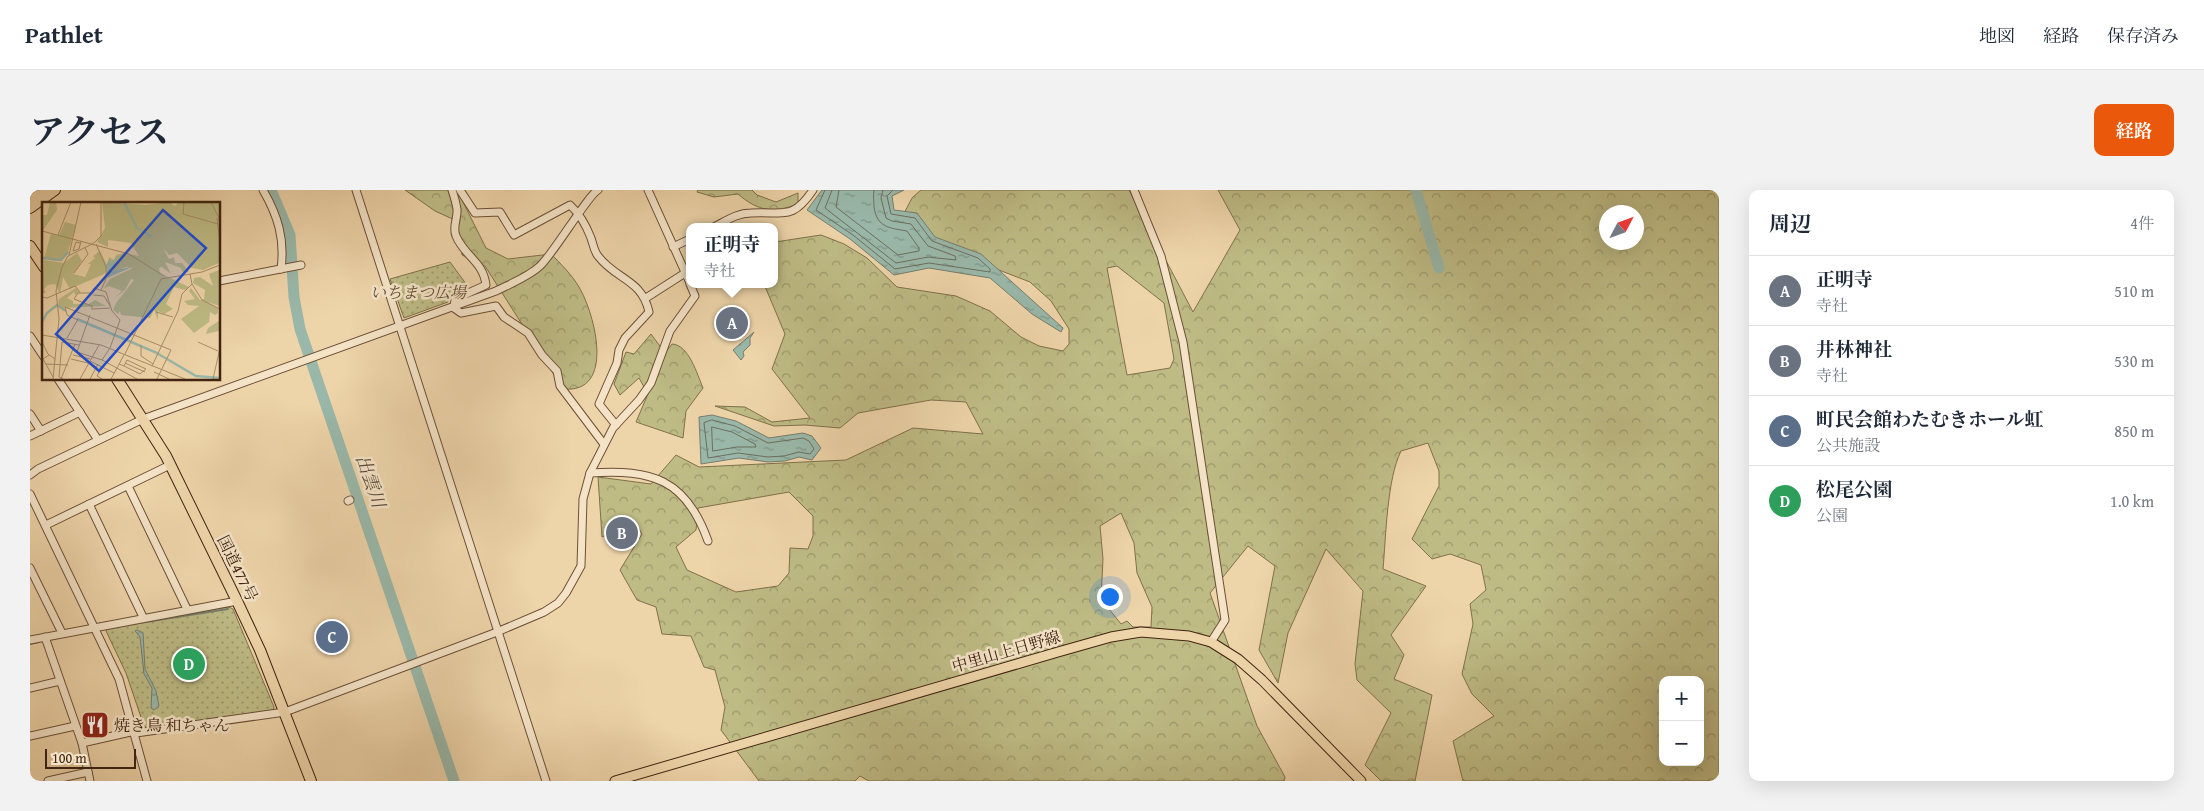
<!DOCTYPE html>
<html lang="ja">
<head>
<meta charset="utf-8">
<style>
  :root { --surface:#fff; --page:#f2f2f3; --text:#1f2937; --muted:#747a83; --line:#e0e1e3; --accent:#ea580c }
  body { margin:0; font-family:"Gentium Book Plus","Noto Serif JP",serif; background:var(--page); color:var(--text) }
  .controls { position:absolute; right:15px; bottom:15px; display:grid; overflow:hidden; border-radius:10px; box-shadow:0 5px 20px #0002 }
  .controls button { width:45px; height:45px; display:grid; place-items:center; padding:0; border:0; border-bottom:1px solid var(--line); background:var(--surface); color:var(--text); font:25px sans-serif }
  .compass { position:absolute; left:1569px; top:15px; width:45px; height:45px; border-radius:50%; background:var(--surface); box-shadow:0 5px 20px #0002; rotate:49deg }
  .scale { position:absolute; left:15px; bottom:12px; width:91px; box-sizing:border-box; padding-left:5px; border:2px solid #412411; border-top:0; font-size:14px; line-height:18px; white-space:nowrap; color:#412411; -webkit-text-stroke:4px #f4e3c7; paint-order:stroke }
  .you { position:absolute; left:1079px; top:406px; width:18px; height:18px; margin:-12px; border:4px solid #fff; border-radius:50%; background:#1a73e8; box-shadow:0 0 0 8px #1a73e833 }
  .badge { display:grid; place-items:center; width:32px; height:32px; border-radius:50%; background:var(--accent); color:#fff; font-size:16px; font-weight:700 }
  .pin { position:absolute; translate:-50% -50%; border:2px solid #fff; box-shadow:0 1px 5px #0006 }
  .popup { position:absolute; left:656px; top:33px; width:92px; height:65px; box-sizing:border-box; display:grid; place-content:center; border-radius:10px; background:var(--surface); filter:drop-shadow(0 1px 4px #0005); font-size:16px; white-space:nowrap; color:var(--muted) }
  .popup b { font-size:19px; color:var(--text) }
  .popup::after { content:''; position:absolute; left:50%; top:100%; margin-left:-10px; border:10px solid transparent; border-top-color:var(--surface) }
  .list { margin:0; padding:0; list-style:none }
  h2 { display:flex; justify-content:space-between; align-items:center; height:65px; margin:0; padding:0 20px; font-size:21px }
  h2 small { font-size:16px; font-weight:400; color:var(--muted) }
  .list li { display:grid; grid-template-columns:32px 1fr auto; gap:15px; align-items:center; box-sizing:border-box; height:70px; padding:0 20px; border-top:1px solid var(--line) }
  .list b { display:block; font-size:19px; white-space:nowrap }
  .list p { margin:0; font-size:16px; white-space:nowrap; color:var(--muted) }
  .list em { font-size:16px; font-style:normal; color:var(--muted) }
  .map { position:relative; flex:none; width:1689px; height:591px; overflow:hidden; border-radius:10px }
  header { display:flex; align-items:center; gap:30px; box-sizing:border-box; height:70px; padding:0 25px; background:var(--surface); border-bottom:1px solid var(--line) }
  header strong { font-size:24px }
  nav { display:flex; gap:28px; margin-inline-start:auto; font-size:18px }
  .intro { display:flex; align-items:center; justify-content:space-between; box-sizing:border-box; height:120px; padding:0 30px }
  h1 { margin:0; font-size:35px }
  .button { padding:12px 22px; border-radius:10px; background:var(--accent); color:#fff; font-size:18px; font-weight:700 }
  main { display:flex; gap:30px; padding:0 30px }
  aside { flex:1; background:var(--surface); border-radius:10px; box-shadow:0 5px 20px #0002 }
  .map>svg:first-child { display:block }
</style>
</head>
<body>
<header>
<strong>Pathlet</strong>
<nav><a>地図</a><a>経路</a><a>保存済み</a></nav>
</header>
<div class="intro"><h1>アクセス</h1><a class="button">経路</a></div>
<main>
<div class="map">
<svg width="1689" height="591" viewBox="0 0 1689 591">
  <defs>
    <pattern id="forest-crowns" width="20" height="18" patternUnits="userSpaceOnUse" patternTransform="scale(1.25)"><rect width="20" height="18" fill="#bebb85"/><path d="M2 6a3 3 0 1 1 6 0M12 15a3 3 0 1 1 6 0" fill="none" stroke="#9c986b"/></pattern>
    <pattern id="park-dots" width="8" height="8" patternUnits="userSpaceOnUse" patternTransform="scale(1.25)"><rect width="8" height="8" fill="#bebb85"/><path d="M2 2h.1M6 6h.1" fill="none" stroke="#9c986b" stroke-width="1.8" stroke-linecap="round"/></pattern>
    <pattern id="water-ripples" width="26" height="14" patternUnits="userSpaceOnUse" patternTransform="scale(1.25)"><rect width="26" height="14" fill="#99b8aa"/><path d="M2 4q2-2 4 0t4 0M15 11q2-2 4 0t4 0" fill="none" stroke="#7e9589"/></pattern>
  </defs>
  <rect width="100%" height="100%" fill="#eed4a9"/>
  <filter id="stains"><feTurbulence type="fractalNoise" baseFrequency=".004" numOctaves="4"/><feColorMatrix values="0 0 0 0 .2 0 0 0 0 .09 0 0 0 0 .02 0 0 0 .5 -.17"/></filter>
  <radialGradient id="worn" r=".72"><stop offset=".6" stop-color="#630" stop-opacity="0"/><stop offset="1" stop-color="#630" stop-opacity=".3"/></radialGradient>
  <g fill="url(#forest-crowns)" stroke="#80704b" fill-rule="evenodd">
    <path d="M375,0H427L456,58L478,69L521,64C531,74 542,85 549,97C565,124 586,204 533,199L455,76L432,65L427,31L405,21Z"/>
    <path d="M668,0H722L727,5L746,12L768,3V14C743,23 729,22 708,4L684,7L667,2Z"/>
    <path d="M891,0H1099L1163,122L1210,40L1188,0H1689V591H1433L1423,551L1464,526L1442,504L1432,484L1443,434L1440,414L1456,400L1451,375L1420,364L1402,369L1382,349L1409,296V281L1398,253L1371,261C1357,289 1356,346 1353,379L1396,396L1361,445L1374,465L1364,489L1402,505L1385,591H1351L1335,575L1361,523L1327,490L1325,474L1333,401L1296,359L1258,443L1248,493L1229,460L1245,376L1218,356L1180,403L1227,536L1255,587L1254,591H839L830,586L825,591H729L691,540L695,517L685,480L674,477L661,446L632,444L626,417L607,410L590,380L612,344L606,333L572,347L568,287L621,294L646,265L669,277L816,270L883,238L953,244L936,212L901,210L828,223L810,238L775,235L744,236L685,216L715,217L742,232L780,228L742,179L755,144L734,94H744L745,52L791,45L814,54L837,68L867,97L926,106L960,121L991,147L1009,156L1033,161L1039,154V139L1021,111L1000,92L917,60L871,29L882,8ZM1576,22H1606V52H1576ZM1087,76L1134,113L1144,169L1140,178L1097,185L1077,78ZM759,302L783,326V346L778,359L760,358L759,383L748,396L706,402L657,380L646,357L666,340L668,318ZM1091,323L1104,353L1107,383L1122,417L1121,437H1103L1097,431L1091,434L1071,409L1073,369L1070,336ZM1633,490H1670V572H1633Z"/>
    <path d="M621,144L635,163L642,154C659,155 667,184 673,198L656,221L653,248L606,232L618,204L609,188L590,205L584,194L596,162L604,164Z"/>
  </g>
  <g fill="url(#park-dots)" stroke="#80704b">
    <path d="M420,72L439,98L417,109L418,112L374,128L360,89Z"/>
    <path d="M199,417L203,419L244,517L243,522L117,538L114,536L96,483L76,441L78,437Z"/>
  </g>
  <g fill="url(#water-ripples)" stroke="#767d6d">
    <path d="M792,0H874L862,6L864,20L887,23L905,47L951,64L1033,138L1031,142L1002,124L960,88L899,78L864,85L820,49L777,20Z"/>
    <path d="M724,142L720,148V155L713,162L714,166L711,170L703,160Z"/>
    <path d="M682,225L706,231L739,248L773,243L782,246L791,258L782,270L769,267L755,271L738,272L709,268L671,274L669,227Z"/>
    <path d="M107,440L113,443L115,479L126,501L129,516L124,520L121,518L122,498L114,484L110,447L105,441Z"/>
  </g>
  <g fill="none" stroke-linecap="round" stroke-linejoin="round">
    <g stroke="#6d6e5e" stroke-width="1">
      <path d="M795,0L786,20L823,45L865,79L899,73L960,82V79L948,68L902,51L885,28L861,24L857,6L863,0"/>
      <path d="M802,0L795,18L866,73L898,67L926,70L925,66L898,56L881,34L862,31L856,28L851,8L853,0"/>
      <path d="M809,0L806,17L868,65L889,61V58L877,41C860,38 847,38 844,17C844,11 843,6 844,0"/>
      <path d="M682,230L705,236L738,253L773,248L779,251L784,259L780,264L769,262L754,266L738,267L708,263L678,268L674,233Z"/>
      <path d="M682,237L702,242L725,254L726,257H707L683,261Z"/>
    </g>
    <g stroke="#767d6d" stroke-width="2">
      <path d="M102,434L198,419"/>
      <path d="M0,454L9,452"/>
    </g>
    <g stroke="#99b8aa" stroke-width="11">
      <path d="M241,0L260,45L264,107L270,139L424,591"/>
      <path d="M1386,0L1409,78"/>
    </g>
    <defs>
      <g id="minor">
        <path d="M233,0C248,26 255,49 251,79"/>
        <path d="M326,0L516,591"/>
        <path d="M422,0C424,6 426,13 427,19C428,29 422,36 426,46C435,67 453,71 456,95L425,109L424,118"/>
        <path d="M430,0L445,23L470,22L484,45L540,15C550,24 556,35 561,48C563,54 564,61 568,66C586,90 612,89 619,122L595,148L589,160L587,173L569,214L586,235"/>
        <path d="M618,0L660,93"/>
        <path d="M1104,0L1131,66L1153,152L1195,430L1181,452"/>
        <path d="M684,37C696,31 707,23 721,23C754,21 762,31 783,0"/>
        <path d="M643,57L660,49"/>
        <path d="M189,91L271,75"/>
        <path d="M616,108L655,83"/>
        <path d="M424,118L431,123L466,116L474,127L498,143L512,165L527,181L530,196L573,253"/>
        <path d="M0,146L14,167"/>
        <path d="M28,189L68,250"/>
        <path d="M0,224L11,241"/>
        <path d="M0,246L50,222"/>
        <path d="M560,283C622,279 656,289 678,351"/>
        <path d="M0,285L8,279L113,229L466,101C480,94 498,87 510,76C523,64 559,4 568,0"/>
        <path d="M98,296L157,419"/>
        <path d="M0,304L89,489L117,591"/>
        <path d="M318,311L320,310"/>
        <path d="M59,314L113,427"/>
        <path d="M16,335L140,275"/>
        <path d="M0,378L32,443"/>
        <path d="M15,447L52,553L60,591"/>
        <path d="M0,450L207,411"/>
        <path d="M0,498L30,491"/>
        <path d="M106,543L255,522L467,442L514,422L528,413L536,403L551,376L553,309L560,283L583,238L609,210L621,193L640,141L665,106L660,94"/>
        <path d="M0,546L45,536"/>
        <path d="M52,553L105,541"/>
        <path d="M18,591L58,582"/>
      </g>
      <path id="major" d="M585,591L1028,462L1081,447L1111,442L1159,446L1181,452L1208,469L1232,490L1331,591"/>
      <g id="highway">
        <path d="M0,9L13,0"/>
        <path d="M0,18L25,0"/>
        <path d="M0,56L14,77"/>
        <path d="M87,189L136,266L207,411L230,460L281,591"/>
      </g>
    </defs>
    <use href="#minor" stroke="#6c5037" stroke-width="9"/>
    <use href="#major" stroke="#412411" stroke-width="11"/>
    <use href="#highway" stroke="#412411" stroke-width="12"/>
    <use href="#minor" stroke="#f4e3c7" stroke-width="7"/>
    <use href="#major" stroke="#eed4a9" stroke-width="9"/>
    <use href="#highway" stroke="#eed4a9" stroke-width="10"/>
  </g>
  <defs>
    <symbol id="restaurant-square" viewBox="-11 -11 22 22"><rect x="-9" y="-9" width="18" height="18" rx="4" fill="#8f2418" stroke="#f4e3c7"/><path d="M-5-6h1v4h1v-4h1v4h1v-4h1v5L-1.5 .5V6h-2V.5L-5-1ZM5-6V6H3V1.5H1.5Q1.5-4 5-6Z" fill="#fff"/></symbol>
  </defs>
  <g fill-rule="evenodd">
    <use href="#restaurant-square" x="49" y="519" width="32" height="32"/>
  </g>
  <g text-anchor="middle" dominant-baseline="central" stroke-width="5" stroke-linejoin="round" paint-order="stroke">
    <g font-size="16" font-style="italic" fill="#604a2e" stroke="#f4e3c7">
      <text x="388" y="102">いちまつ広場</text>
    </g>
    <g font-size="16" fill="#412411" stroke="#f4e3c7">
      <text transform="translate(208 378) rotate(64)">国道477号</text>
      <text transform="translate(976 461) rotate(-16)">中里山上日野線</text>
    </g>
    <g font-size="16" fill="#412411" stroke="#f4e3c7" text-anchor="start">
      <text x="84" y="535">焼き鳥 和ちゃん</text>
    </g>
    <g font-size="18" font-style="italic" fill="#574937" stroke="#f4e3c7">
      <text transform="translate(341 291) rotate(71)">出雲川</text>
    </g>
  </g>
  <g transform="translate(12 12)">
    <rect width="178" height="178" fill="#eed4a9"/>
    <path d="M8,0H14L15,8L0,30V13H5ZM60,0L104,3L127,0L133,4L137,0H177V61L161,68L150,66L135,51L127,53L121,46L127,57L132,55L133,61H140L147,70L141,71L139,66L123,60L129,72L120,65L117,66L118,71L147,85L143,88L132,85L124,102L131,107L122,112L116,109V118L112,108L108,116L79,113L78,109L76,112L71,108L74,101L92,78L89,77L83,88L78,92L73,95L80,89L67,84L62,86L68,77L91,66L84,65L71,70L72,62H66L67,55L72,58L74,53L82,51L97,54L89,41L66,38V45L55,40L63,26ZM58,49L66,65L62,72L28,87L21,75L18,92L13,82L6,83L2,87L4,91H0L2,58L22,61L35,51L40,59L31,72L43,75L49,62H46L53,56L51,54ZM177,68V104L166,100L176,107V111L173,113L168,110L167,120L152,131L139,117L157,104L146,103L142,99L153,97L147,89L149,86L158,98L162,97L163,88L151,81L152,76L158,75L171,84L167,72ZM34,86L37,90L33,93L32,90L25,96L31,99V102H47L53,98L64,104L21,106L16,102L17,97ZM177,119V129L164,132L166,126Z" fill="#bebb85"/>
    <path d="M23,20L34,23L25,53L16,59L2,56L9,32L17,34Z" fill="#bebb85"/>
    <path d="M83,53L76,55L69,69L90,65L65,76L64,63L68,56L69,61L76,54Z" fill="#99b8aa"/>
    <path fill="none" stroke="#99b8aa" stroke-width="2.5" d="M82,0L95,26L109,34M0,56L19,58L26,50M35,117L113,150L154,174L178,176M0,120L5,111L15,103L24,109"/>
    <path fill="none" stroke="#a98e6c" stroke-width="1" d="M142,0L141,12L176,22M169,0L178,18M175,16L178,40M0,29L87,52L122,74M16,33L29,0M38,41L34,40L31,49L37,47L39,39M54,42L64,65V77L59,88M27,53L39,0M32,71L46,52L43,46M148,72L150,82L160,98L178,107M51,93L62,94L68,104M0,95L5,96L33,84L38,90M51,107L68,106M50,108V104L32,97L36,91H50L52,86L64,90L70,109L78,118L68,146L60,158M114,110L131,115M48,113L35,150L60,158L95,177M36,118L25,113L23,105L129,148L115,177M0,133L59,143L143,177M25,136L36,117M0,140L6,152L13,157M156,140L176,149M99,143V154L111,162M83,152L119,77L160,70L178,63M7,153L1,157L11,175M31,153L48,157M29,157L46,161M48,159L72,171M83,161L103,170M4,162L26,163M77,162L82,164L98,172L104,167L85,158L82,164M60,164L55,174L60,177M110,164L136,109L140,92L150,82M112,170L127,177M11,177L17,117L14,89L20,65L26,54L52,41L59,34V0M19,177L33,142M21,177L17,175L20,140L37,143M38,177L57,143M48,177L56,162M69,177L82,153M171,177L178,146"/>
    <path fill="#1d4ed8" fill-opacity="0.15" stroke="#1d4ed8" stroke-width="2.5" d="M121,8L164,46L57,169L14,132Z"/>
    <rect width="178" height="178" fill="none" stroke="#412411" stroke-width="2.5"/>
  </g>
  <rect width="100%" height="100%" filter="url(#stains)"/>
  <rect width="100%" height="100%" fill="url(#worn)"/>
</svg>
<div class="controls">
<button>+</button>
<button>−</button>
</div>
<svg class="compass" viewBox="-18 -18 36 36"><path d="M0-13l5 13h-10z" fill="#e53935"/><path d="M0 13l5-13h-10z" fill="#747a83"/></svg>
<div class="scale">100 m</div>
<div class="you"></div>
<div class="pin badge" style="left:702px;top:133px;background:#6b7280">A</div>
<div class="popup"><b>正明寺</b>寺社</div>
<div class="pin badge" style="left:592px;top:343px;background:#6b7280">B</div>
<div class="pin badge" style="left:302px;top:447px;background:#5c6f8a">C</div>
<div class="pin badge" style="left:159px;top:474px;background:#2e9e5b">D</div>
</div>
<aside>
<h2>周辺<small>4件</small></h2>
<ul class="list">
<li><span class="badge" style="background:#6b7280">A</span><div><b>正明寺</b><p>寺社</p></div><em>510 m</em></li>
<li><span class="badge" style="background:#6b7280">B</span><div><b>井林神社</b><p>寺社</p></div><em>530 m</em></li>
<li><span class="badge" style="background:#5c6f8a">C</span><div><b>町民会館わたむきホール虹</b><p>公共施設</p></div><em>850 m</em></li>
<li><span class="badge" style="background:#2e9e5b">D</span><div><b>松尾公園</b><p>公園</p></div><em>1.0 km</em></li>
</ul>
</aside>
</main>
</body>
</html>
